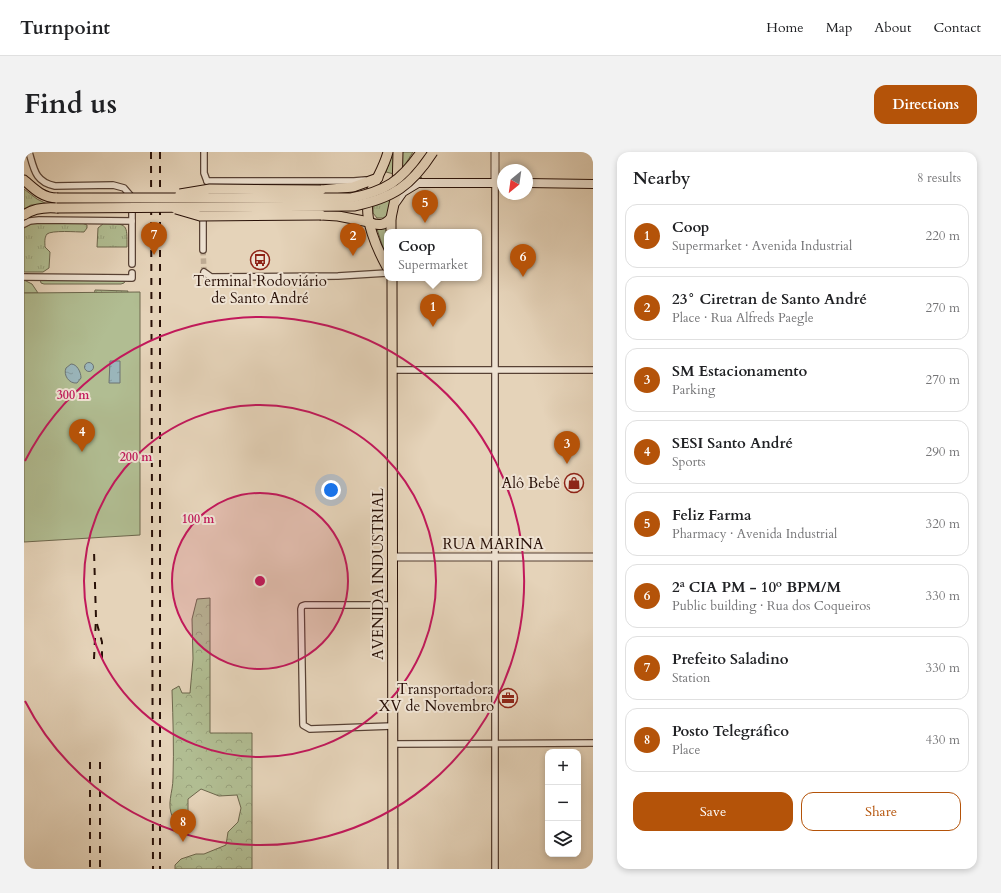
<!DOCTYPE html>
<html lang="en">
<head>
<meta charset="utf-8">
<style>
  :root { --surface:#fff; --page:#f2f2f2; --text:#202124; --muted:#757577; --line:#e0e0e0; --accent:#b45309 }
  body { margin:0; font-family:Cardo,serif; background:var(--page); color:var(--text) }
  .controls { position:absolute; right:12px; bottom:12px; display:grid; overflow:hidden; border-radius:8px; box-shadow:0 2px 6px #0003 }
  .controls button { width:36px; height:36px; display:grid; place-items:center; padding:0; border:0; border-bottom:1px solid var(--line); background:var(--surface); color:var(--text); font:20px sans-serif }
  .compass { position:absolute; left:473px; top:12px; width:36px; height:36px; border-radius:50%; background:var(--surface); box-shadow:0 2px 6px #0003; rotate:209deg }
  .you { position:absolute; left:307px; top:338px; width:14px; height:14px; margin:-10px; border:3px solid #fff; border-radius:50%; background:#1a73e8; box-shadow:0 0 0 6px #1a73e833 }
  .badge { display:grid; place-items:center; width:26px; height:26px; border-radius:50%; background:var(--accent); color:#fff; font-size:13px; font-weight:700 }
  .pin { position:absolute; translate:-50% -33px; filter:drop-shadow(0 1px 2px #0008) }
  .pin::after { content:''; position:absolute; top:21px; width:14px; height:12px; background:inherit; clip-path:polygon(0 0,100% 0,50% 100%) }
  .popup { position:absolute; left:360px; top:77px; width:98px; height:52px; box-sizing:border-box; display:grid; place-content:center; border-radius:8px; background:var(--surface); filter:drop-shadow(0 1px 3px #0005); font-size:13px; white-space:nowrap; color:var(--muted) }
  .popup b { font-size:15px; color:var(--text) }
  .popup::after { content:''; position:absolute; left:50%; top:100%; margin-left:-8px; border:8px solid transparent; border-top-color:var(--surface) }
  .list { margin:0; padding:0; list-style:none }
  h2 { display:flex; justify-content:space-between; align-items:center; height:52px; margin:0; padding:0 16px; font-size:17px }
  h2 small { font-size:13px; font-weight:400; color:var(--muted) }
  .list li { display:grid; grid-template-columns:26px 1fr auto; gap:12px; align-items:center; box-sizing:border-box; height:64px; margin:0 8px 8px; padding:0 8px; border:1px solid var(--line); border-radius:12px }
  .list b { display:block; font-size:15px; white-space:nowrap }
  .list p { margin:0; font-size:13px; white-space:nowrap; color:var(--muted) }
  .list em { font-size:13px; font-style:normal; color:var(--muted) }
  .actions { display:flex; gap:8px; padding:12px 16px }
  .actions a { flex:1; padding:9px 0; border:1px solid var(--accent); border-radius:12px; text-align:center; font-size:14px; color:var(--accent) }
  .actions .main { background:var(--accent); color:#fff }
  .icon { flex:none; width:22px; height:22px; fill:none; stroke:currentColor; stroke-width:2; stroke-linecap:round; stroke-linejoin:round }
  .map { position:relative; flex:none; width:569px; height:717px; overflow:hidden; border-radius:12px }
  header { display:flex; align-items:center; gap:24px; box-sizing:border-box; height:56px; padding:0 20px; background:var(--surface); border-bottom:1px solid var(--line) }
  header strong { font-size:19px }
  nav { display:flex; gap:22px; margin-inline-start:auto; font-size:14px }
  .intro { display:flex; align-items:center; justify-content:space-between; box-sizing:border-box; height:96px; padding:0 24px }
  h1 { margin:0; font-size:28px }
  .button { padding:10px 18px; border-radius:12px; background:var(--accent); color:#fff; font-size:14px; font-weight:700 }
  main { display:flex; gap:24px; padding:0 24px }
  aside { flex:1; background:var(--surface); border-radius:12px; box-shadow:0 2px 6px #0003 }
  .map>svg:first-child { display:block }
</style>
</head>
<body>
<header>
<strong>Turnpoint</strong>
<nav><a>Home</a><a>Map</a><a>About</a><a>Contact</a></nav>
</header>
<div class="intro"><h1>Find us</h1><a class="button">Directions</a></div>
<main>
<div class="map">
<svg width="569" height="717" viewBox="0 0 569 717">
  <defs>
    <pattern id="grass-tufts" width="24" height="20" patternUnits="userSpaceOnUse"><rect width="24" height="20" fill="#b1bd92"/><path d="M3 7l-1-3M5 7V3M7 7l1-3M15 17l-1-3M17 17v-4M19 17l1-3" fill="none" stroke="#98a17c"/></pattern>
    <pattern id="forest-crowns" width="20" height="18" patternUnits="userSpaceOnUse"><rect width="20" height="18" fill="#b1bd92"/><path d="M2 6a3 3 0 1 1 6 0M12 15a3 3 0 1 1 6 0" fill="none" stroke="#98a17c"/></pattern>
    <pattern id="water-ripples" width="26" height="14" patternUnits="userSpaceOnUse"><rect width="26" height="14" fill="#9ab5ba"/><path d="M2 4q2-2 4 0t4 0M15 11q2-2 4 0t4 0" fill="none" stroke="#859b9e"/></pattern>
  </defs>
  <rect width="100%" height="100%" fill="#e5d3b9"/>
  <filter id="stains"><feTurbulence type="fractalNoise" baseFrequency=".005" numOctaves="4"/><feColorMatrix values="0 0 0 0 .2 0 0 0 0 .09 0 0 0 0 .02 0 0 0 .5 -.17"/></filter>
  <radialGradient id="worn" r=".72"><stop offset=".6" stop-color="#630" stop-opacity="0"/><stop offset="1" stop-color="#630" stop-opacity=".3"/></radialGradient>
  <g fill="url(#grass-tufts)" stroke="#6c664c">
    <path d="M368,0H371L370,22L362,20Z"/>
    <path d="M378,0H389L382,11L398,26C394,26 389,27 385,27C374,25 377,7 378,0Z"/>
    <path d="M361,32L368,41L364,63L359,66H353L349,61V51Z"/>
    <path d="M0,37L13,47L23,52L7,53L0,57Z"/>
    <path d="M15,70L58,71L63,73V76L60,80C52,80 28,78 23,82C20,86 21,91 21,95L26,100L25,116L19,120H0V76L9,71Z"/>
    <path d="M80,71C104,72 103,72 103,95H73L74,76Z"/>
    <path d="M364,75L363,80V108L353,77H360Z"/>
    <path d="M16,127L102,128L100,131L97,132H20L17,131Z"/>
    <path d="M0,128L8,132L14,141H0Z"/>
  </g>
  <g fill="url(#forest-crowns)" stroke="#6c664c">
    <path d="M71,138L104,139L103,143L70,144Z"/>
    <path d="M186,446V581H228V717H151V713L157,707L172,702H180L202,693L204,680L214,670L217,656L213,643L195,644L177,637L164,647V661L156,668L149,666C142,652 149,641 149,626C150,597 149,568 148,538L155,534L158,541H166L169,507L168,467L173,447Z"/>
  </g>
  <path fill="#b1bd92" stroke="#6c664c" d="M116,140V383L0,390V141Z"/>
  <g fill="url(#water-ripples)" stroke="#6c7372">
    <path d="M86,209H96V231H85Z"/>
    <circle cx="65" cy="215" r="4.5"/>
    <path d="M47,212C53,212 57,220 57,226L53,231C45,232 39,223 42,216Z"/>
  </g>
  <g fill="none" stroke-linecap="round" stroke-linejoin="round">
    <path stroke="#bfac95" stroke-width="5.5" stroke-dasharray="5.5 3" stroke-linecap="butt" d="M179,98L180,120"/>
    <defs>
      <g id="minor">
        <path d="M5,0C10,17 11,30 31,34L89,33L100,36L106,43L108,47V69"/>
        <path d="M180,0V21L183,29"/>
        <path d="M183,29H330L341,28"/>
        <path d="M471,31V717"/>
        <path d="M179,62V98"/>
        <path d="M0,72L6,69L15,68L108,69V112"/>
        <path d="M180,120L187,125L314,124L363,121"/>
        <path d="M0,125L108,126V121"/>
        <path d="M368,218H569"/>
        <path d="M368,453H281L278,454L277,457L279,573L286,577L368,574"/>
        <path d="M369,592L569,591"/>
      </g>
      <g id="tertiary">
        <path d="M471,0V31"/>
        <path d="M368,405H569"/>
      </g>
      <g id="secondary">
        <path d="M503,31L569,32"/>
        <path d="M372,50L379,40L394,31H479"/>
      </g>
      <g id="primary">
        <path d="M345,70C354,74 360,74 367,66"/>
        <path d="M367,80V66L373,38L374,0"/>
        <path d="M363,115C353,97 339,66 345,45C350,30 360,16 364,0"/>
        <path d="M368,126L369,717"/>
      </g>
      <g id="trunk">
        <path d="M0,28C10,37 19,46 33,46"/>
        <path d="M297,38L329,35L354,26"/>
        <path d="M0,63C10,56 21,55 33,56"/>
        <path d="M297,63L314,64L345,70"/>
      </g>
    </defs>
    <use href="#minor" stroke="#574134" stroke-width="8"/>
    <use href="#tertiary" stroke="#574134" stroke-width="9"/>
    <use href="#secondary" stroke="#281007" stroke-width="10"/>
    <use href="#primary" stroke="#281007" stroke-width="11"/>
    <use href="#trunk" stroke="#281007" stroke-width="11"/>
    <use href="#minor" stroke="#eee2d2" stroke-width="5.5"/>
    <use href="#tertiary" stroke="#eee2d2" stroke-width="7"/>
    <use href="#secondary" stroke="#eee2d2" stroke-width="8"/>
    <use href="#primary" stroke="#e5d3b9" stroke-width="9"/>
    <use href="#trunk" stroke="#e5d3b9" stroke-width="9"/>
    <g stroke="#281007" stroke-width="2" stroke-dasharray="7 7" stroke-linecap="butt">
      <path d="M127,0L129,717"/>
      <path d="M136,0V717"/>
      <path d="M73,472L78,490V507"/>
      <path d="M70,507L72,466L70,399"/>
      <path d="M66,610V717"/>
      <path d="M76,610V717"/>
    </g>
    <defs>
      <g id="trunk-bridge">
        <path d="M156,42L186,37L297,38"/>
        <path d="M33,46H327C362,39 377,29 397,0"/>
        <path d="M33,56L330,54C369,46 387,34 409,0"/>
        <path d="M152,57L176,64L297,63"/>
      </g>
    </defs>
    <use href="#trunk-bridge" stroke="#281007" stroke-width="11" stroke-linecap="butt"/>
    <use href="#trunk-bridge" stroke="#e5d3b9" stroke-width="9"/>
  </g>
  <circle cx="236" cy="429" r="88" fill="#c2185b" fill-opacity=".12"/>
  <g fill="none" stroke="#c2185b" stroke-width="2">
    <circle cx="236" cy="429" r="88"/>
    <circle cx="236" cy="429" r="176"/>
    <path d="M1 309A264 264 0 1 1 1 549"/>
  </g>
  <defs>
    <symbol id="bus-ring" viewBox="-11 -11 22 22"><circle r="9.5" fill="#eee2d2" stroke="#8f2418" stroke-width="1.5"/><path d="M-5-6H5V4H4V6H2V4H-2V6H-4V4H-5ZM-3.5-4V0h7V-4ZM-3.5 1.2v1.5H-2V1.2ZM2 1.2v1.5H3.5V1.2Z" fill="#8f2418"/></symbol>
    <symbol id="shop-ring" viewBox="-11 -11 22 22"><circle r="9.5" fill="#eee2d2" stroke="#8f2418" stroke-width="1.5"/><path d="M-5-2.5h2.3a2.7 3.5 0 0 1 5.4 0H5L5.5 6h-11ZM-1.5-2.5h3a1.5 2.3 0 0 0-3 0Z" fill="#8f2418"/></symbol>
    <symbol id="office-ring" viewBox="-11 -11 22 22"><circle r="9.5" fill="#eee2d2" stroke="#8f2418" stroke-width="1.5"/><path d="M-6-3h4V-5.5h4V-3h4V5H-6ZM-1-4.5V-3h2v-1.5ZM-6 0V1H6V0Z" fill="#8f2418"/></symbol>
  </defs>
  <g fill-rule="evenodd">
    <use href="#bus-ring" x="225" y="97" width="22" height="22"/>
    <use href="#shop-ring" x="539" y="320" width="22" height="22"/>
    <use href="#office-ring" x="473" y="535" width="22" height="22"/>
  </g>
  <g text-anchor="middle" dominant-baseline="central" stroke-width="4" stroke-linejoin="round" paint-order="stroke">
    <g font-size="15" fill="#281007" stroke="#eee2d2" text-anchor="end">
      <text x="236" y="129" text-anchor="middle">Terminal Rodoviário<tspan x="236" dy="17">de Santo André</tspan></text>
      <text x="536" y="331">Alô Bebê</text>
      <text x="470" y="537">Transportadora<tspan x="470" dy="17">XV de Novembro</tspan></text>
    </g>
    <g font-size="15" fill="#281007" stroke="#eee2d2">
      <text x="469" y="392">RUA MARINA</text>
      <text transform="translate(354 422) rotate(-90)">AVENIDA INDUSTRIAL</text>
    </g>
  </g>
  <circle cx="236" cy="429" r="6" fill="#c2185b" stroke="#eee2d2" stroke-width="2"/>
  <g font-size="12" text-anchor="middle" font-weight="bold" fill="#c2185b" stroke="#eee2d2" stroke-width="4" stroke-linejoin="round" paint-order="stroke">
    <text x="49" y="247">300 m</text>
    <text x="112" y="309">200 m</text>
    <text x="174" y="371">100 m</text>
  </g>
  <rect width="100%" height="100%" filter="url(#stains)"/>
  <rect width="100%" height="100%" fill="url(#worn)"/>
</svg>
<div class="controls">
<button>+</button>
<button>−</button>
<button><svg class="icon" aria-label="layers" viewBox="0 0 24 24"><path d="M12 4l9 5-9 5-9-5zM3 14l9 5 9-5"/></svg></button>
</div>
<svg class="compass" viewBox="-18 -18 36 36"><path d="M0-13l5 13h-10z" fill="#e53935"/><path d="M0 13l5-13h-10z" fill="#757577"/></svg>
<div class="you"></div>
<div class="pin badge" style="left:409px;top:175px">1</div>
<div class="popup"><b>Coop</b>Supermarket</div>
<div class="pin badge" style="left:329px;top:104px">2</div>
<div class="pin badge" style="left:543px;top:312px">3</div>
<div class="pin badge" style="left:58px;top:300px">4</div>
<div class="pin badge" style="left:401px;top:71px">5</div>
<div class="pin badge" style="left:499px;top:125px">6</div>
<div class="pin badge" style="left:130px;top:103px">7</div>
<div class="pin badge" style="left:159px;top:690px">8</div>
</div>
<aside>
<h2>Nearby<small>8 results</small></h2>
<ul class="list">
<li><span class="badge">1</span><div><b>Coop</b><p>Supermarket · Avenida Industrial</p></div><em>220 m</em></li>
<li><span class="badge">2</span><div><b>23° Ciretran de Santo André</b><p>Place · Rua Alfreds Paegle</p></div><em>270 m</em></li>
<li><span class="badge">3</span><div><b>SM Estacionamento</b><p>Parking</p></div><em>270 m</em></li>
<li><span class="badge">4</span><div><b>SESI Santo André</b><p>Sports</p></div><em>290 m</em></li>
<li><span class="badge">5</span><div><b>Feliz Farma</b><p>Pharmacy · Avenida Industrial</p></div><em>320 m</em></li>
<li><span class="badge">6</span><div><b>2ª CIA PM - 10º BPM/M</b><p>Public building · Rua dos Coqueiros</p></div><em>330 m</em></li>
<li><span class="badge">7</span><div><b>Prefeito Saladino</b><p>Station</p></div><em>330 m</em></li>
<li><span class="badge">8</span><div><b>Posto Telegráfico</b><p>Place</p></div><em>430 m</em></li>
</ul>
<div class="actions"><a class="main">Save</a><a>Share</a></div>
</aside>
</main>
</body>
</html>
